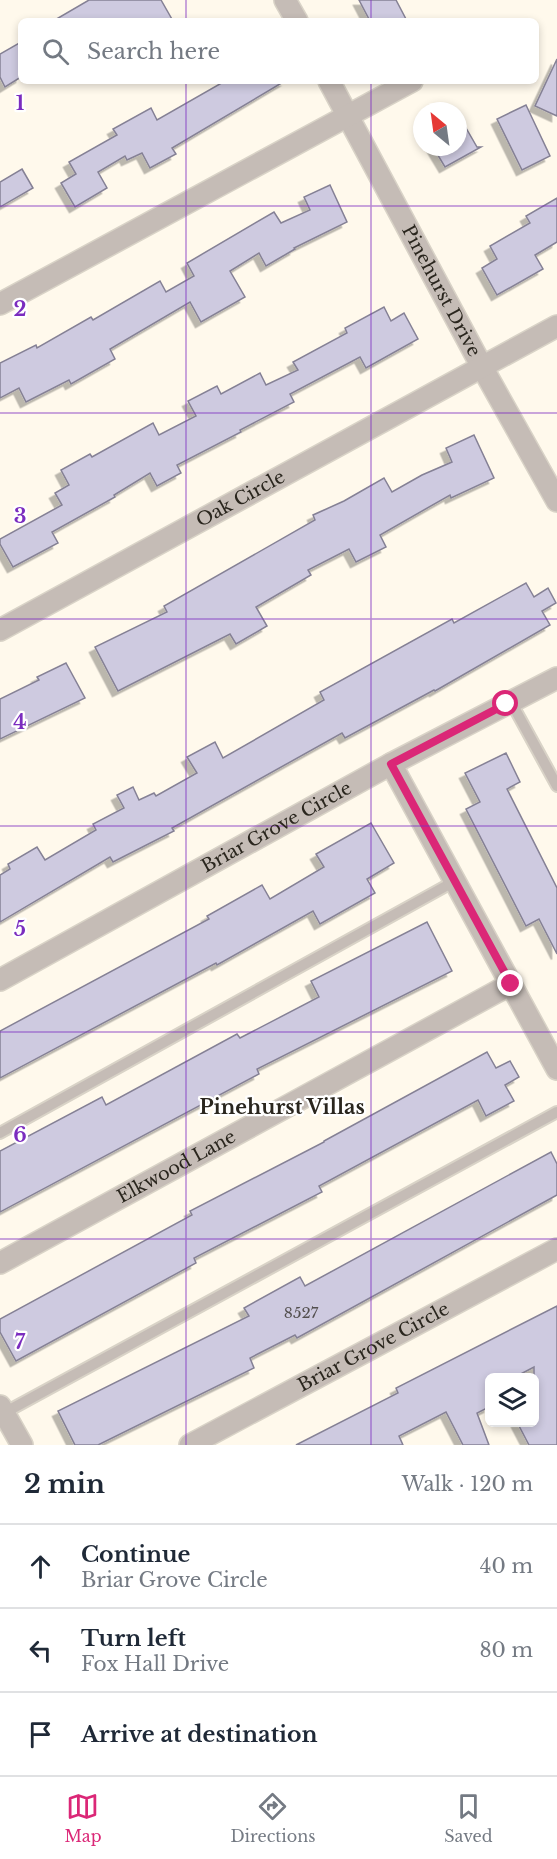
<!DOCTYPE html>
<html lang="en">
<head>
<meta charset="utf-8">
<style>
  :root { --surface:#fff; --page:#f6f6f7; --text:#1f2937; --muted:#747a83; --line:#e0e1e3; --accent:#db2777 }
  body { margin:0; font-family:"Libre Baskerville",serif; background:var(--page); color:var(--text) }
  .controls { position:absolute; right:18px; bottom:18px; display:grid; overflow:hidden; border-radius:9px; box-shadow:0 3px 9px #0003 }
  .controls button { width:54px; height:54px; display:grid; place-items:center; padding:0; border:0; border-bottom:2px solid var(--line); background:var(--surface); color:var(--text); font:30px sans-serif }
  .compass { position:absolute; left:413px; top:102px; width:54px; height:54px; border-radius:50%; background:var(--surface); box-shadow:0 3px 9px #0003; rotate:331deg }
  .stop { position:absolute; width:18px; height:18px; margin:-14px; border:4px solid #db2777; border-radius:50%; background:#fff }
  .stop.end { background:#db2777; border-color:#fff; box-shadow:0 2px 6px #0008 }
  .list { margin:0; padding:0; list-style:none }
  h2 { display:flex; justify-content:space-between; align-items:center; height:78px; margin:0; padding:0 24px; font-size:26px }
  h2 small { font-size:20px; font-weight:400; color:var(--muted) }
  .list li { display:grid; grid-template-columns:39px 1fr auto; gap:18px; align-items:center; box-sizing:border-box; height:84px; padding:0 24px; border-top:2px solid var(--line) }
  .list b { display:block; font-size:22px; white-space:nowrap }
  .list p { margin:0; font-size:20px; white-space:nowrap; color:var(--muted) }
  .list em { font-size:20px; font-style:normal; color:var(--muted) }
  .icon { flex:none; width:33px; height:33px; fill:none; stroke:currentColor; stroke-width:2; stroke-linecap:round; stroke-linejoin:round }
  .map { position:relative; flex:none; width:557px; height:1445px; overflow:hidden }
  .search { position:absolute; background:var(--surface); box-shadow:0 3px 9px #0003; left:18px; right:18px; top:18px; height:66px; display:flex; align-items:center; gap:15px; box-sizing:border-box; padding:0 21px; border-radius:9px; color:var(--muted); font-size:22px }
  .sheet { height:330px; background:var(--surface) }
  nav { display:flex; justify-content:space-around; align-items:center; box-sizing:border-box; height:84px; border-top:2px solid var(--line); background:var(--surface); font-size:16px; color:var(--muted) }
  nav a { display:grid; justify-items:center; gap:3px }
  nav .on { color:var(--accent) }
  .map>svg:first-child { display:block }
</style>
</head>
<body>
<div class="map">
<svg width="557" height="1445" viewBox="0 0 557 1445">
  <defs>
    <filter id="shadow"><feDropShadow dx="-5.5" dy="5.5" stdDeviation="0" flood-color="#0004"/></filter>
  </defs>
  <rect width="100%" height="100%" fill="#fff9ec"/>
  <g fill="#cecae0" stroke="#858195" stroke-width="1.5" filter="url(#shadow)">
    <path d="M89,0H161L173,21H53Z"/>
    <path d="M359,0H396L407,21H370Z"/>
    <path d="M21,42V77L5,87L0,77V54Z"/>
    <path d="M557,59V116L535,106Z"/>
    <path d="M225,81H285L172,148L176,154L150,168L142,153L127,160L125,156L98,172L107,188L75,207L61,183L76,174L69,162L117,135L113,129L151,108L157,120Z"/>
    <path d="M526,105L550,156L522,170L497,119Z"/>
    <path d="M458,114L477,147H481L445,167L433,147H458Z"/>
    <path d="M22,169L33,188L0,207V182Z"/>
    <path d="M330,185L347,222L294,248L295,249L266,266L259,253L230,271L245,297L201,322L190,302L110,349L115,359L71,384L69,380L26,402L19,388L0,398V363L36,345L37,348L91,317L93,320L160,281L166,292L194,276L187,263L274,212L281,223L310,210L304,197Z"/>
    <path d="M557,198V242L535,255L543,269L497,295L482,268L497,259L490,246L530,223L526,216Z"/>
    <path d="M384,307L391,321L404,313L418,339L366,368L360,357L290,394L294,402L240,430L241,432L177,465L181,473L157,486L150,473L114,495L115,497L52,532L58,543L13,567L0,544V539L62,505L55,493L69,485L61,470L90,454L92,457L153,423L159,435L196,416L188,401L217,386L221,394L260,373L266,385L298,370L293,362L347,333L345,328Z"/>
    <path d="M474,435L494,478L451,498L450,495L380,535L386,547L356,562L349,549L308,570L311,575L256,607L267,626L236,644L230,634L118,691L95,647L167,612L164,606L315,520L313,515L344,501L384,478L392,492L422,475L452,462L446,448Z"/>
    <path d="M526,583L534,597L548,588L556,603L542,611L550,625L435,691L434,690L345,738L342,733L172,828L174,831L113,862L110,857L0,922V875L10,869L8,864L37,847L45,860L96,830L93,824L124,808L117,795L133,787L139,800L154,793L156,796L197,773L187,757L215,742L223,758L324,700L320,692L452,619L454,623Z"/>
    <path d="M66,663L85,698L0,739V699L39,680L37,677Z"/>
    <path d="M506,753L520,782L507,789L557,888V954L539,919L526,926L466,809L480,802L465,773Z"/>
    <path d="M371,823L394,863L367,879L375,893L320,924L313,911L217,965L216,963L0,1078V1031L209,919L207,916L262,885L270,899L324,867L316,854Z"/>
    <path d="M427,922L452,971L257,1069L259,1074L0,1212V1151L102,1097L106,1105L237,1034L240,1038L319,997L311,981Z"/>
    <path d="M487,1052L496,1068L510,1061L519,1077L505,1085L514,1101L486,1116L478,1100L319,1186L322,1192L194,1258L196,1263L16,1361L0,1332V1319L192,1215L190,1211L324,1142V1141Z"/>
    <path d="M551,1152L557,1164V1195L297,1338L295,1335L250,1358L254,1368L98,1445H75L58,1411L249,1316L244,1308L300,1277L305,1286Z"/>
    <path d="M557,1306V1445H529L517,1422H534V1367L515,1377H489V1407L477,1413L489,1445H463L446,1412L399,1436L403,1445H296L398,1393L396,1388Z"/>
  </g>
  <g fill="none" stroke-linecap="round" stroke-linejoin="round">
    <defs>
      <g id="service">
        <path d="M511,702L557,786"/>
        <path d="M0,1133L455,881"/>
        <path d="M4,1413L557,1112"/>
      </g>
      <g id="minor">
        <path d="M285,0L297,21"/>
        <path id="s1" d="M329,81L482,367L557,501"/>
        <path d="M0,304L412,81"/>
        <path id="s2" d="M0,630L557,326"/>
        <path d="M391,764L557,1069"/>
        <path id="s3" d="M0,980L391,764L557,678"/>
        <path id="s4" d="M0,1263L511,984"/>
        <path d="M0,1406L22,1445"/>
        <path id="s5" d="M190,1445L557,1249"/>
      </g>
    </defs>
    <use href="#service" stroke="#d9d3c7" stroke-width="14"/>
    <use href="#minor" stroke="#d9d3c7" stroke-width="24"/>
    <use href="#service" stroke="#c5bcb6" stroke-width="10"/>
    <use href="#minor" stroke="#c5bcb6" stroke-width="21"/>
  </g>
  <g fill="none" stroke-linecap="round" stroke-linejoin="round">
    <path stroke="#db2777" stroke-width="8" d="M506,704L391,764L511,984"/>
  </g>
  <path fill="none" stroke="#7b2cbf" stroke-width="1.5" stroke-opacity="0.55" d="M186,0V21M371,0V21M186,81V1445M371,81V1445M0,206H557M0,413H557M0,619H557M0,826H557M0,1032H557M0,1239H557"/>
  <g text-anchor="middle" dominant-baseline="central" stroke-width="4.5" stroke-linejoin="round" paint-order="stroke">
    <g font-size="15" fill="#534f4e">
      <text x="301" y="1312">8527</text>
    </g>
    <g font-size="18" fill="#2a261e" stroke="#fff">
      <text stroke="none"><textPath href="#s1" startOffset="238">Pinehurst Drive</textPath></text>
      <text stroke="none"><textPath href="#s2" startOffset="274">Oak Circle</textPath></text>
      <text stroke="none"><textPath href="#s3" startOffset="316">Briar Grove Circle</textPath></text>
      <text stroke="none"><textPath href="#s4" startOffset="201">Elkwood Lane</textPath></text>
      <text stroke="none"><textPath href="#s5" startOffset="208">Briar Grove Circle</textPath></text>
    </g>
    <g font-size="20" font-weight="bold" fill="#2a261e" stroke="#fff">
      <text x="282" y="1107">Pinehurst Villas</text>
    </g>
  </g>
  <g font-size="20" text-anchor="middle" font-weight="bold" fill="#7b2cbf" stroke="#fff" stroke-width="4.5" stroke-linejoin="round" paint-order="stroke">
    <text x="20" y="110">1</text>
    <text x="20" y="316">2</text>
    <text x="20" y="523">3</text>
    <text x="20" y="729">4</text>
    <text x="20" y="936">5</text>
    <text x="20" y="1142">6</text>
    <text x="20" y="1349">7</text>
  </g>
</svg>
<div class="controls">
<button><svg class="icon" aria-label="layers" viewBox="0 0 24 24"><path d="M12 4l9 5-9 5-9-5zM3 14l9 5 9-5"/></svg></button>
</div>
<svg class="compass" viewBox="-18 -18 36 36"><path d="M0-13l5 13h-10z" fill="#e53935"/><path d="M0 13l5-13h-10z" fill="#747a83"/></svg>
<div class="stop" style="left:506px;top:704px"></div>
<div class="stop end" style="left:511px;top:984px"></div>
<div class="search"><svg class="icon" aria-label="search" viewBox="0 0 24 24"><circle cx="10" cy="10" r="6"/><path d="M15 15l6 6"/></svg>Search here</div>
</div>
<section class="sheet">
<h2>2 min<small>Walk · 120 m</small></h2>
<ul class="list">
<li><svg class="icon" aria-label="ahead" viewBox="0 0 24 24"><path d="M12 20V5M6 11l6-6 6 6"/></svg><div><b>Continue</b><p>Briar Grove Circle</p></div><em>40 m</em></li>
<li><svg class="icon" aria-label="left" viewBox="0 0 24 24"><path d="M17 20v-9H6M10 6l-5 5 5 5"/></svg><div><b>Turn left</b><p>Fox Hall Drive</p></div><em>80 m</em></li>
<li><svg class="icon" aria-label="arrive" viewBox="0 0 24 24"><path d="M6 21V4h12l-3 4 3 4H6"/></svg><div><b>Arrive at destination</b></div></li>
</ul>
</section>
<nav>
<a class="on"><svg class="icon" aria-label="map" viewBox="0 0 24 24"><path d="M3 6l6-2 6 2 6-2v14l-6 2-6-2-6 2zM9 4v14M15 6v14"/></svg>Map</a>
<a><svg class="icon" aria-label="directions" viewBox="0 0 24 24"><path d="M12 3l9 9-9 9-9-9zM9 14v-3h6M13 9l2 2-2 2"/></svg>Directions</a>
<a><svg class="icon" aria-label="saved" viewBox="0 0 24 24"><path d="M7 4h10v16l-5-4-5 4z"/></svg>Saved</a>
</nav>
</body>
</html>
